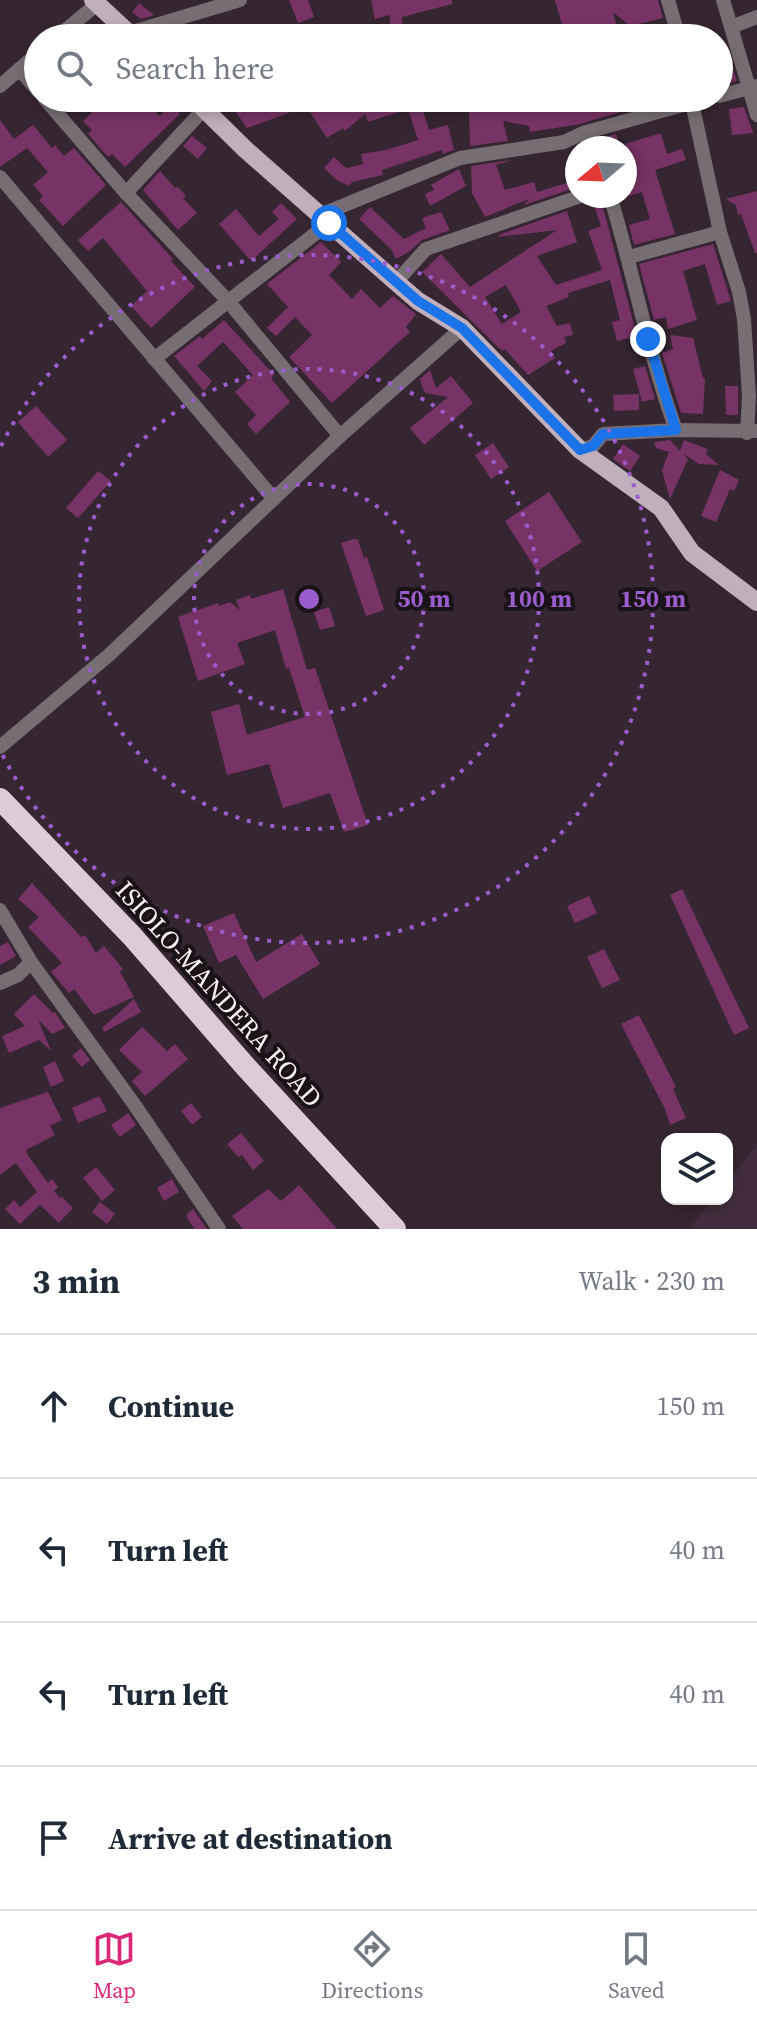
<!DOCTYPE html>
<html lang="en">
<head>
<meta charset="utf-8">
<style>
  :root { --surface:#fff; --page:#f6f6f7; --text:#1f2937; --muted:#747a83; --line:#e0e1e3; --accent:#db2777 }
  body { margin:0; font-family:"Source Serif 4",serif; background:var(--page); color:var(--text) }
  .controls { position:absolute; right:24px; bottom:24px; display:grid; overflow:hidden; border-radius:16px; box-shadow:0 4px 12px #0003 }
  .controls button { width:72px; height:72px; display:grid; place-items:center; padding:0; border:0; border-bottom:2px solid var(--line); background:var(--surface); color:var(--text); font:40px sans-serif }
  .compass { position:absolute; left:565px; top:136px; width:72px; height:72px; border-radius:50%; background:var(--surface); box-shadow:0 4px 12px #0003; rotate:251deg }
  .stop { position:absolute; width:24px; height:24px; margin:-18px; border:6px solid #1a73e8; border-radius:50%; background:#fff }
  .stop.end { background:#1a73e8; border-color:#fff; box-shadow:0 2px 8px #0008 }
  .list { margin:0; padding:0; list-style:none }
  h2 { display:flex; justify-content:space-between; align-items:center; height:104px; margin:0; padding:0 32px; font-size:34px }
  h2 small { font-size:26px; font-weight:400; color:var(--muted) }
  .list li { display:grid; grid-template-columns:52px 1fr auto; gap:24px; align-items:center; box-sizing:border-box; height:144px; padding:0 32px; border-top:2px solid var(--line) }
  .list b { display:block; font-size:30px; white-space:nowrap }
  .list em { font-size:26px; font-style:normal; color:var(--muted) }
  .icon { flex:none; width:44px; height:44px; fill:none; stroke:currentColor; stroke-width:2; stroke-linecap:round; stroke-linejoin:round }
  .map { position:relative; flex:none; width:757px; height:1229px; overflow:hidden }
  .search { position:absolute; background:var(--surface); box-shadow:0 4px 12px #0003; left:24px; right:24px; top:24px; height:88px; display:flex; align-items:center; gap:20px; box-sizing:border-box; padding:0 28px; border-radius:44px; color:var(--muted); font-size:30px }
  .sheet { height:680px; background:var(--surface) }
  nav { display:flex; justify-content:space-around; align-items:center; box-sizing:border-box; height:112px; border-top:2px solid var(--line); background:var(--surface); font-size:22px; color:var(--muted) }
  nav a { display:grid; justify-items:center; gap:4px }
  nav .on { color:var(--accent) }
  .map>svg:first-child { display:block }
</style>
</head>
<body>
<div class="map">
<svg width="757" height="1229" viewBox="0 0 757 1229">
  <rect width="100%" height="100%" fill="#362631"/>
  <path fill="#432d3c" d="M757,1144V1229H689L713,1199H727V1182Z"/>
  <g fill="#783366" fill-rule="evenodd">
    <path d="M289,0H308L314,17L298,23Z"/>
    <path d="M371,0H452V4L402,17L403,38H390V15L375,19Z"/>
    <path d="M555,0H658L663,18L630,26L613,12L620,38H566Z"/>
    <path d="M139,3L154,15L141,19L132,12Z"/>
    <path d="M726,46L737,81L719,86V48Z"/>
    <path d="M107,98H139L160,116L170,105L180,114L125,167L112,154L108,157L88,134L92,130L83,121Z"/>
    <path d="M226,98H244L254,111L283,99L289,113L247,128Z"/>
    <path d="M335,98H435V100L421,105L429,130L448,125L454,150L443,154L442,150L382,170L383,175L352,182L349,186L337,180L324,168L334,157L346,168L363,164L361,154L386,150L418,140L408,109L368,122L365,114L345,131L343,128L327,138L310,112L336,102Z"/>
    <path d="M518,98H575L578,107L608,98H656L657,101L580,124L530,132L529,126L503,121L508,141L470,146L469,110H494V107L508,110Z"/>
    <path d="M744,107L753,133L732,135L729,109Z"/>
    <path d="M0,120L14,139L33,125L52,148L55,145L64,156L74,148L106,185L63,226L39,200L43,196L33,185L48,172L27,148L0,167Z"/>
    <path d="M616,134L621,148H595L592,141Z"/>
    <path d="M658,134H661L667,154L682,149L686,160L655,170L675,234L634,245L629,225L650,219L642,192L625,197V144Z"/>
    <path d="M192,136L207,148L198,159L183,146Z"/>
    <path d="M512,160L496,165L505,190L534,182L537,192L577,180V187L524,205L529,199L485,217L472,193L471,166Z"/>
    <path d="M459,169L466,186L430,206L425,194L434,190L431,185Z"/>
    <path d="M160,171L175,188L178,187L186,196L183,198L197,213L178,230L143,190Z"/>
    <path d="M757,191V253H755L741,214L738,215L736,205L726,199Z"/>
    <path d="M591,196H600L637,336L617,341L612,322L620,320L610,280L568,293L569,297L546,306L557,326L570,323L573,335L564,337L566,343L551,351L555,358L528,375L505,349L502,351L422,272L441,254L470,287L557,230L498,237L501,234L567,211L577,242L537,256L556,285L602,270L588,231L601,226ZM506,285L521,312L502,324L485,297Z"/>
    <path d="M121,202L173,259L171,261L195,287L151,328L131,306L147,291L103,238L88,251L78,240Z"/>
    <path d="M281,203L297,219L251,261L219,224L236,209L259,236L279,219L272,212Z"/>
    <path d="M370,207L404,239L426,228L422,218L441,212L450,230L422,240L410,251L396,259L391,249L359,219Z"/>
    <path d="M321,242L341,262L329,275L352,299L361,289L380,308L393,296L416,314L406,327L410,332L332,403L289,357L312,335L295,317L276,336L267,328L288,307L267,284Z"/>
    <path d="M713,244L731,301L717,305L705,264L683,271L697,320L668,329L666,317L654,320L639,264Z"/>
    <path d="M224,320L274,375L271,378L290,402L256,434L247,424L256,415L235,392L253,375L223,342L197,366L212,381L204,391L174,356L200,336L202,339Z"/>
    <path d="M670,335L693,338L703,378L705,379L703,414L681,413L662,353L673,349Z"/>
    <path d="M645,366L655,399L642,402L633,369Z"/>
    <path d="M430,370L436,388L451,376L473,403L424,445L410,428L448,397L426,393L423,389L420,379Z"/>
    <path d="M725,386H738V415H726Z"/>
    <path d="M639,394V410L614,411L613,395Z"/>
    <path d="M36,406L67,440L48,457L18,422Z"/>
    <path d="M670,440L680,451L684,440L707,449L706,454L719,465L699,464L684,454L688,459L670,499L662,470L669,452L656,448L654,442Z"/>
    <path d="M493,443L509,467L491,479L475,455Z"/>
    <path d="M623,444L640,456L630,471L613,459Z"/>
    <path d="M720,470L739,480L734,491L730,489L716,522L701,516Z"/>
    <path d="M98,471L111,481L78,518L66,508Z"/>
    <path d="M549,492L582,542L537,571L505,521Z"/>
    <path d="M354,539L358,540L364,558L367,557L384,610L366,616L341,543Z"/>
    <path d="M283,589L307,670L315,668L368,825L344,832L330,793L283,808L269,764L227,775L211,712L239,704L247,735L305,717L289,668L286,669L275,630L237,643L245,664L198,681L178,617L218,603L219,606L230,602L240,610L236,600L250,595L251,599Z"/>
    <path d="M329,607L335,626L320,630L314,612Z"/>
    <path d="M32,883L81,937L85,935L96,953L104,946L123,969L120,972L134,997L94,1015L74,989L69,993L51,972L62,963L28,927L39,917L18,899Z"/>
    <path d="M682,889L749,1028L734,1035L670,895Z"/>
    <path d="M589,896L597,913L575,923L567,906Z"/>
    <path d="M234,913L256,962L302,934L320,964L263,999L236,955L219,963L203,926Z"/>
    <path d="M8,942L16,956L0,965V946Z"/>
    <path d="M604,949L620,980L602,988L587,957Z"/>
    <path d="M34,994L53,1013L55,1012L65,1028L52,1034L38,1019L51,1051L39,1040L9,1053L2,1036L25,1026L14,1014Z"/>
    <path d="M134,999L141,1012L104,1032L102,1028Z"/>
    <path d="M639,1015L676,1087L673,1089L686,1118L670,1125L665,1109L621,1024Z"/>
    <path d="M142,1027L167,1051L175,1044L188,1059L145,1096L132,1081L142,1072L119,1050Z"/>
    <path d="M81,1048L90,1060L82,1067L72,1056Z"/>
    <path d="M55,1061L64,1081L51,1087L43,1067Z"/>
    <path d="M48,1092L62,1120L50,1126L55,1135L26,1150L27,1154L48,1183L52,1179L58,1187L54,1191L60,1198L62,1197L73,1208L59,1223L40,1205L20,1224L5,1209L14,1200L20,1207L37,1192L16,1163L0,1175V1108Z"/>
    <path d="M99,1096L107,1111L78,1123L72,1108Z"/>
    <path d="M191,1103L202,1117L192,1125L181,1111Z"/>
    <path d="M128,1113L136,1125L120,1137L111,1125Z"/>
    <path d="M241,1133L264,1161L253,1170L242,1155L238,1157L227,1144Z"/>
    <path d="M96,1167L115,1190L102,1201L83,1178Z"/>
    <path d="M172,1179L179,1192L164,1201L157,1188Z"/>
    <path d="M299,1185L337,1229H243L232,1216L268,1189L281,1201Z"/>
    <path d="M100,1202L115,1214L107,1224L92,1212Z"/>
    <path d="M193,1209L207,1229H195L187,1218V1214Z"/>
  </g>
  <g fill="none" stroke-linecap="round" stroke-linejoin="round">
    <g stroke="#766e73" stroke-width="14">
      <path d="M668,0L679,38"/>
      <path d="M723,0L757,115"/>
      <path d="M731,27L757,17"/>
      <path d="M129,33L240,0"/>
      <path d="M56,38L97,4"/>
      <path d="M19,69L38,91"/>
      <path d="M0,86L38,53"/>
      <path d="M719,96L757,86"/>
      <path d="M44,98L126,193L228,301L340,436"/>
      <path d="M691,98L720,232L739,292L744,319L749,396L747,433"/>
      <path d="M0,177L274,499"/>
      <path d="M126,193L204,109"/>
      <path d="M610,196C634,273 648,354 676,430"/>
      <path d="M320,215L460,158L564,142L583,133L708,98"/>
      <path d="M629,257L720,232"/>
      <path d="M396,282L426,249L581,196"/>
      <path d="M154,359L329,223"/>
      <path d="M580,450L593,446L603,434L676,430L756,431"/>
      <path d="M0,747L109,655L340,436L462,328"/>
      <path d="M0,910L31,962L134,1104L219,1229"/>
      <path d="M0,983L18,975L31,962"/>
    </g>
    <g stroke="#c1b0bb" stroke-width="18">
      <path d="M93,0L134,38"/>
      <path d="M193,98L246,150L396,282L418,301L462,328L580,450L661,508L692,553L757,602"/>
    </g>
    <path stroke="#dfcad8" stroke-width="22" d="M0,799L132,936L245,1066L395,1229"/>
  </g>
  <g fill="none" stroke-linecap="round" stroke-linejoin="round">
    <path stroke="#1a73e8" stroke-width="10" d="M329,223L418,301L462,328L580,450L593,446L603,434L676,430L648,339"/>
  </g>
  <g fill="none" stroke="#9b5dcd" stroke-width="4" stroke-dasharray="4 8">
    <circle cx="309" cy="599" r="115"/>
    <circle cx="309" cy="599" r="230"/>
    <path d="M1 446A344 344 0 1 1 1 752"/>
  </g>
  <g text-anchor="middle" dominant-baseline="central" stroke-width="8" stroke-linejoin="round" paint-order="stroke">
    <g font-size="26" fill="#fbf0f7" stroke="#191216">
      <text transform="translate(219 994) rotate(48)">ISIOLO-MANDERA ROAD</text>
    </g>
  </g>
  <circle cx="309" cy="599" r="12" fill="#9b5dcd" stroke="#191216" stroke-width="4"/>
  <g font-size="24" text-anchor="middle" font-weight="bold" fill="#9b5dcd" stroke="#191216" stroke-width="8" stroke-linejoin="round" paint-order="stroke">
    <text x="424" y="607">50 m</text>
    <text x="539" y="607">100 m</text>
    <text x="653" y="607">150 m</text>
  </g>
</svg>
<div class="controls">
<button><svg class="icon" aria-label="layers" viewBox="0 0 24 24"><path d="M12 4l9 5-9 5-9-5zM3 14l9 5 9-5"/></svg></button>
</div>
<svg class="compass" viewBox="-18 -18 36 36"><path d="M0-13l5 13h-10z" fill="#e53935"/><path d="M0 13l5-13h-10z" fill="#747a83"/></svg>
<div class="stop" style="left:329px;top:223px"></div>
<div class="stop end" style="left:648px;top:339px"></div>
<div class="search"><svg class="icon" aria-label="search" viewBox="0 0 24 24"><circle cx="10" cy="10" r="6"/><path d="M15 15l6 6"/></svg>Search here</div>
</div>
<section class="sheet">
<h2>3 min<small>Walk · 230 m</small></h2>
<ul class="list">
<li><svg class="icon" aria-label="ahead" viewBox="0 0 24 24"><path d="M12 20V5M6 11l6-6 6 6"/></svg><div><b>Continue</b></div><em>150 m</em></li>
<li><svg class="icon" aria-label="left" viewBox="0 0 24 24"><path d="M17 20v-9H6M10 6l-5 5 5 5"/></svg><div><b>Turn left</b></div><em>40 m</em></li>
<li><svg class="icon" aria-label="left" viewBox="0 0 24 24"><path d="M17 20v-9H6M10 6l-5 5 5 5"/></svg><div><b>Turn left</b></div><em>40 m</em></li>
<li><svg class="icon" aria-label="arrive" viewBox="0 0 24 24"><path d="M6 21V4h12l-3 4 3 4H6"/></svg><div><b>Arrive at destination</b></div></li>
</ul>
</section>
<nav>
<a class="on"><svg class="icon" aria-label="map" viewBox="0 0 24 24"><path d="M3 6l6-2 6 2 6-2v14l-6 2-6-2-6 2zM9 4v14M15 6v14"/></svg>Map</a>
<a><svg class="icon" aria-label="directions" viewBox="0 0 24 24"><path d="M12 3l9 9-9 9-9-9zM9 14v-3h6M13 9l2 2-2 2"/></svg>Directions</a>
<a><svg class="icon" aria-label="saved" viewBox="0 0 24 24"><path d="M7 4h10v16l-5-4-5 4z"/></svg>Saved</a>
</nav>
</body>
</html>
